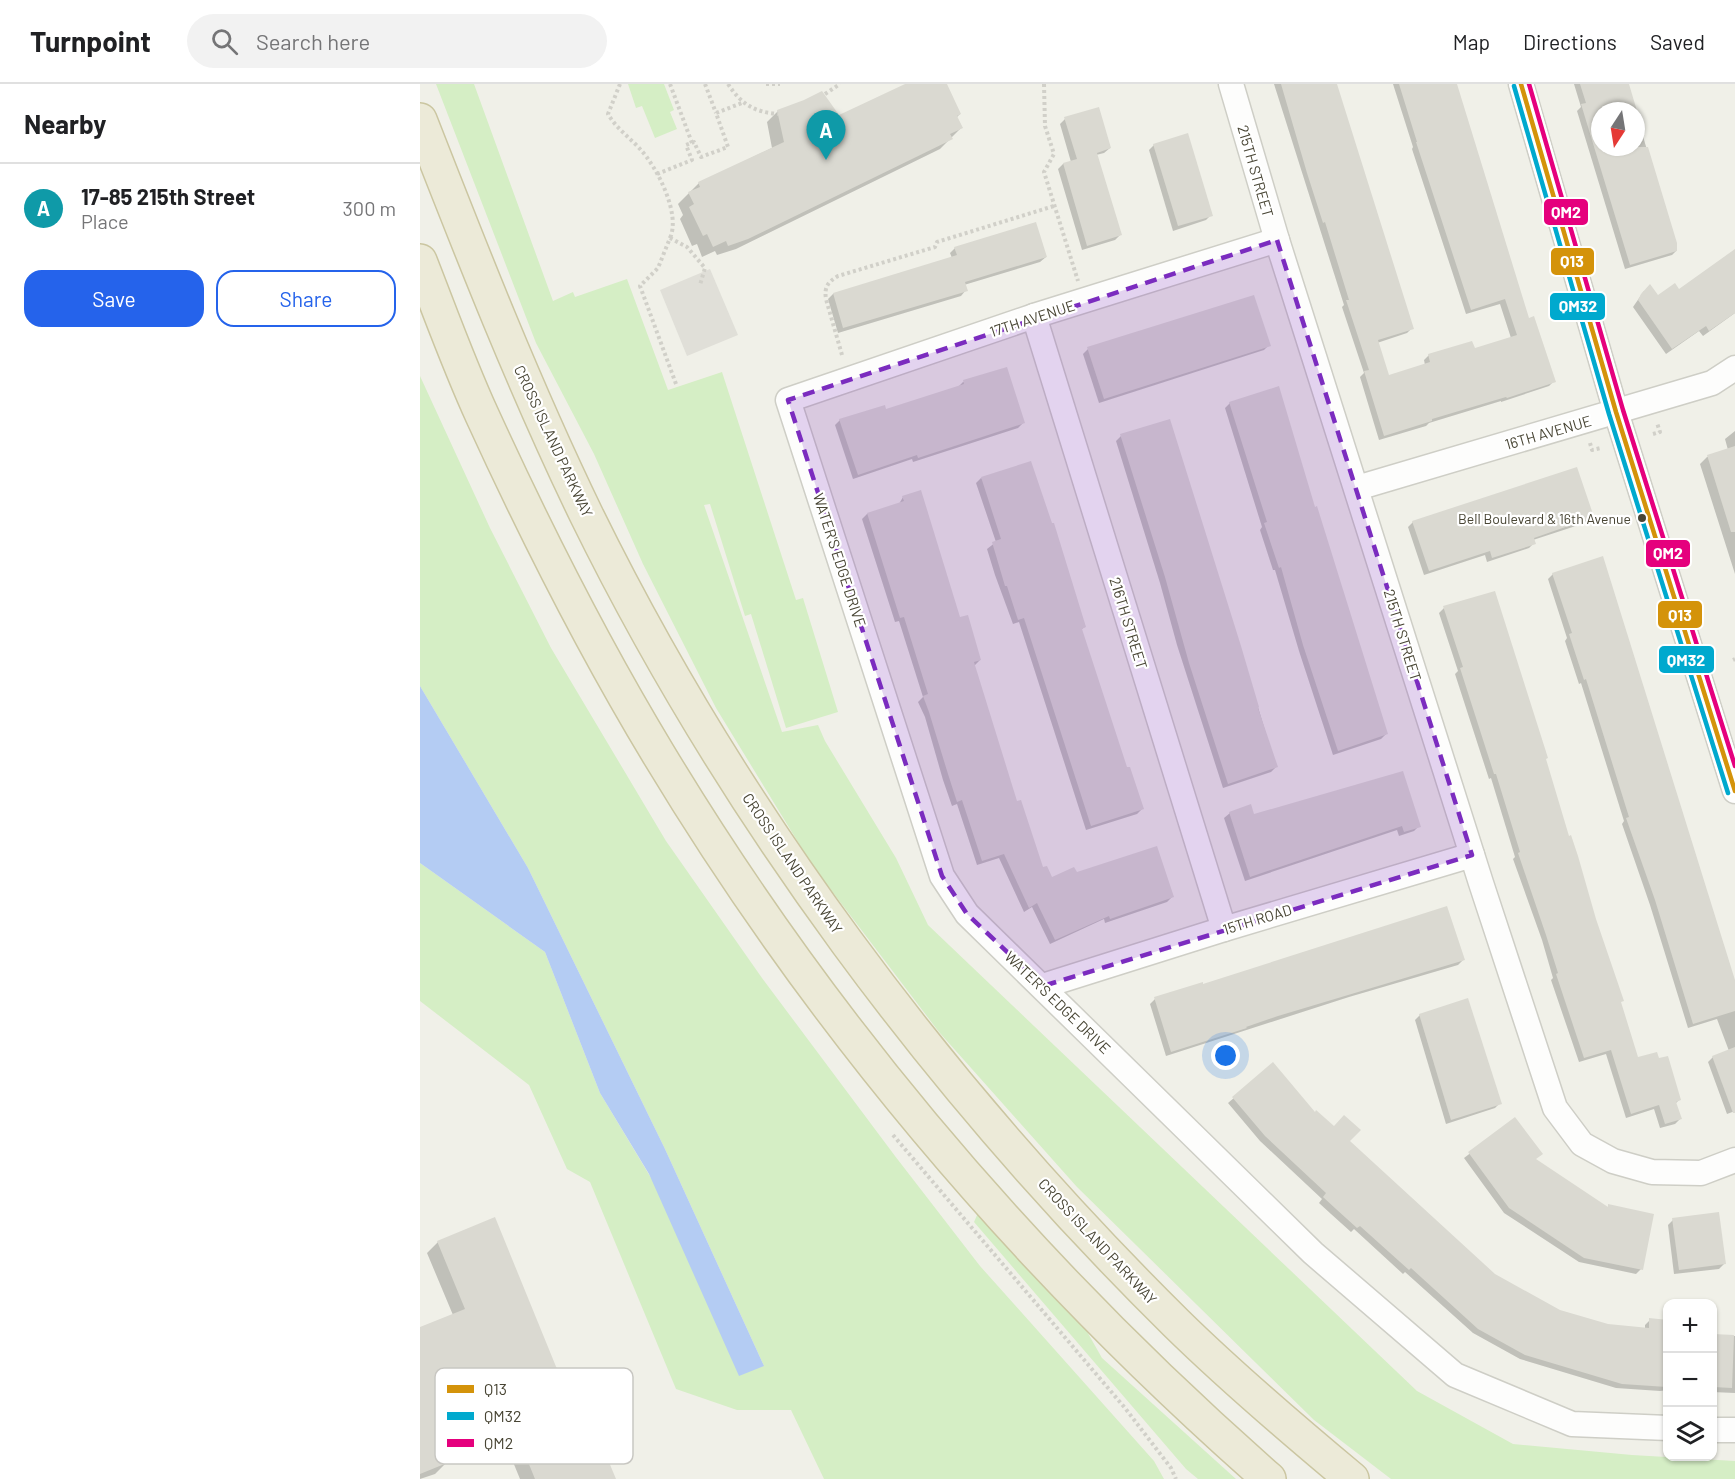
<!DOCTYPE html>
<html lang="en">
<head>
<meta charset="utf-8">
<style>
  :root { --surface:#fff; --page:#f2f2f2; --text:#202124; --muted:#757577; --line:#e0e0e0; --accent:#2563eb }
  body { margin:0; font-family:Barlow,sans-serif; background:var(--page); color:var(--text) }
  .controls { position:absolute; right:18px; bottom:18px; display:grid; overflow:hidden; border-radius:12px; box-shadow:0 2px 4px #0004 }
  .controls button { width:54px; height:54px; display:grid; place-items:center; padding:0; border:0; border-bottom:2px solid var(--line); background:var(--surface); color:var(--text); font:30px sans-serif }
  .compass { position:absolute; left:1171px; top:18px; width:54px; height:54px; border-radius:50%; background:var(--surface); box-shadow:0 2px 4px #0004; rotate:192deg }
  .you { position:absolute; left:806px; top:972px; width:21px; height:21px; margin:-15px; border:4px solid #fff; border-radius:50%; background:#1a73e8; box-shadow:0 0 0 9px #1a73e833 }
  .badge { display:grid; place-items:center; width:39px; height:39px; border-radius:50%; background:var(--accent); color:#fff; font-size:20px; font-weight:700 }
  .pin { position:absolute; translate:-50% -50px; filter:drop-shadow(0 2px 3px #0008) }
  .pin::after { content:''; position:absolute; top:32px; width:21px; height:18px; background:inherit; clip-path:polygon(0 0,100% 0,50% 100%) }
  .list { margin:0; padding:0; list-style:none }
  h2 { display:flex; justify-content:space-between; align-items:center; height:78px; margin:0; padding:0 24px; font-size:26px }
  h2 small { font-size:20px; font-weight:400; color:var(--muted) }
  .list li { display:grid; grid-template-columns:39px 1fr auto; gap:18px; align-items:center; box-sizing:border-box; height:90px; padding:0 24px; border-top:2px solid var(--line) }
  .list b { display:block; font-size:22px; white-space:nowrap }
  .list p { margin:0; font-size:20px; white-space:nowrap; color:var(--muted) }
  .list em { font-size:20px; font-style:normal; color:var(--muted) }
  .actions { display:flex; gap:12px; padding:18px 24px }
  .actions a { flex:1; padding:14px 0; border:2px solid var(--accent); border-radius:18px; text-align:center; font-size:21px; color:var(--accent) }
  .actions .main { background:var(--accent); color:#fff }
  .icon { flex:none; width:33px; height:33px; fill:none; stroke:currentColor; stroke-width:2; stroke-linecap:round; stroke-linejoin:round }
  .map { position:relative; flex:none; width:1315px; height:1395px; overflow:hidden }
  header { display:flex; align-items:center; gap:36px; box-sizing:border-box; height:84px; padding:0 30px; background:var(--surface); border-bottom:2px solid var(--line) }
  header strong { font-size:28px }
  nav { display:flex; gap:33px; margin-inline-start:auto; font-size:21px }
  .search { width:420px; height:54px; background:var(--page); display:flex; align-items:center; gap:15px; box-sizing:border-box; padding:0 21px; border-radius:33px; color:var(--muted); font-size:22px }
  main { display:flex }
  aside { flex:1; background:var(--surface) }
  .map>svg:first-child { display:block }
</style>
</head>
<body>
<header>
<strong>Turnpoint</strong>
<div class="search"><svg class="icon" aria-label="search" viewBox="0 0 24 24"><circle cx="10" cy="10" r="6"/><path d="M15 15l6 6"/></svg>Search here</div>
<nav><a>Map</a><a>Directions</a><a>Saved</a></nav>
</header>
<main>
<aside>
<h2>Nearby<small></small></h2>
<ul class="list">
<li><span class="badge" style="background:#0f9aa8">A</span><div><b>17-85 215th Street</b><p>Place</p></div><em>300 m</em></li>
</ul>
<div class="actions"><a class="main">Save</a><a>Share</a></div>
</aside>
<div class="map">
<svg width="1315" height="1395" viewBox="0 0 1315 1395">
  <rect width="100%" height="100%" fill="#f0f0e8"/>
  <g fill="#d5eec5">
    <path d="M16,0H54L133,217L153,208L155,213L207,195L248,306L302,288L376,516L383,514L418,628L366,644L331,530L325,532L290,420L284,421L362,648L398,641L405,657L476,774L508,841L997,1307L1093,1360L1212,1371L1315,1377V1395H971L894,1336L657,1103L519,948L392,781L296,624L223,480L174,370L116,259Z"/>
    <path d="M208,0H244L254,26L250,28L257,45L235,54L222,22L216,24Z"/>
    <path d="M0,292L70,444L131,564L246,757L342,894L475,1072L560,1182L734,1377L744,1395H404L371,1326H317L256,1305L170,1098L147,1085L109,1001L0,917V779L125,868L180,1009L344,1282L245,1065L108,784L0,602Z"/>
    <path d="M558,1129L661,1237L682,1274L816,1395H778L766,1385L554,1138Z"/>
  </g>
  <path fill="#e0dfd8" d="M290,185L318,251L267,272L240,206Z"/>
  <path fill="#b4ccf3" d="M0,602L108,784L245,1065L344,1282L319,1292L229,1090L180,1009L125,868L0,779Z"/>
  <g fill="#0003">
    <path d="M488,0H519L540,30L536,34L541,44L520,65L316,165L297,171L295,167L282,173L277,160L272,162L260,135L263,131L258,120L279,99L352,64L347,38L358,27L418,33Z"/>
    <path d="M854,0H915L992,244L987,249L957,259L968,293L1005,281L1004,276L1009,271L1054,266L1091,254L1080,220L1046,230L992,65L993,63L973,0H1035L1108,236L1134,297L1129,302L1081,318V317L1009,339L1006,342L959,356L940,293L944,289L922,223L924,221Z"/>
    <path d="M1154,0H1207L1215,27H1180V63H1216V29L1257,166L1252,171L1205,185L1157,27L1161,23Z"/>
    <path d="M645,35L690,64L684,69L676,71L700,151L695,156L662,166L638,85L643,80L651,78L640,40Z"/>
    <path d="M734,61L791,131L786,136L753,147L729,66Z"/>
    <path d="M535,164L626,173L620,178L544,201L546,206L541,212L418,249L408,215L413,210L532,174L530,169Z"/>
    <path d="M1315,167V229L1283,252L1279,247L1246,270L1213,223L1224,207L1237,213L1259,207Z"/>
    <path d="M849,261L844,266L679,319L663,270L668,265Z"/>
    <path d="M586,285L603,339L598,344L493,378L492,375L433,395L415,341L420,336L465,327L538,303L543,298Z"/>
    <path d="M810,319L894,425L966,650L961,655L913,671L879,567L855,486H853L840,446L842,443L805,324Z"/>
    <path d="M1315,347V490L1280,380L1287,373L1308,366L1305,355Z"/>
    <path d="M701,352L838,623L856,683L851,688L803,704L757,561L740,499L696,357Z"/>
    <path d="M561,394L631,441L664,543L661,546L706,685L722,725L717,730L666,746L599,538L593,540L575,491L567,465L576,458L556,399Z"/>
    <path d="M483,413L539,535L560,576L554,582L596,719L622,786L632,795L656,790L752,813L747,818L685,839L684,835L630,860L612,823L604,828L579,774L557,781L537,720L532,722L523,696L505,633L498,618L503,613L479,537L475,538L442,435L447,430L479,420Z"/>
    <path d="M1173,433L1168,438L1113,456L1114,459L1109,464L1067,478L1065,471L1004,491L988,443L993,438Z"/>
    <path d="M1133,490L1271,762L1315,903V1027L1307,1030L1288,978L1293,973L1309,967L1297,935L1268,944L1230,821L1202,740L1204,737L1161,599L1159,600L1145,557L1147,554L1128,495Z"/>
    <path d="M1024,524L1124,675L1217,975L1259,1016L1255,1020L1260,1035L1255,1040L1240,1044L1234,1025L1206,1034L1186,970L1159,978L1131,896L1133,894L1122,856L1093,775L1095,773L1071,694L1069,695L1035,590L1038,587L1019,529Z"/>
    <path d="M810,729L833,732L999,742L994,747L979,752L977,746L825,797L804,734Z"/>
    <path d="M1043,876L1038,881L929,913L746,972L730,920L735,915L782,902Z"/>
    <path d="M1000,931L1080,1019L1075,1024L1026,1040L995,936Z"/>
    <path d="M850,983L894,1030L928,1057L1074,1191L1139,1227L1187,1242L1225,1245V1241L1230,1236L1248,1237V1306L1240,1307L1196,1304L1100,1275L1053,1249L985,1188L983,1190L934,1145L931,1148L911,1130L899,1119L902,1115L840,1057L808,1019Z"/>
    <path d="M1094,1036L1115,1076L1186,1124L1189,1122L1221,1185L1216,1190L1159,1178L1084,1129L1044,1074Z"/>
    <path d="M1253,1136L1304,1180L1299,1185L1254,1190L1248,1141Z"/>
    <path d="M18,1158L158,1341L191,1395H100L82,1351L79,1352L78,1351L24,1374L26,1379L15,1390L0,1395V1245L33,1231L7,1169Z"/>
    <path d="M1292,1251L1315,1252V1309L1292,1308Z"/>
  </g>
  <g fill="#dad9d1">
    <path d="M485,0H527L541,30L537,32L543,44L530,50L533,55L328,155L308,162L306,157L293,163L287,150L283,152L269,123L274,120L268,108L280,103L278,98L364,58L357,26L384,16L402,7L419,31Z"/>
    <path d="M861,0H917L994,245L958,256L969,291L1010,278L1008,270L1052,257L1055,264L1097,251L1085,215L1051,226L996,58H997L979,0H1037L1109,234L1114,232L1136,298L1087,314L1086,313L1012,335V337L964,352L944,287L949,286L926,216H929L905,138L903,139L887,89Z"/>
    <path d="M1160,0H1209L1217,27H1180V63H1228L1257,159V167L1210,181L1161,20L1166,19Z"/>
    <path d="M679,23L691,64L677,69L702,151L667,162L643,79L657,75L644,33Z"/>
    <path d="M768,49L793,132L758,142L733,60Z"/>
    <path d="M616,138L627,173L545,198L548,207L423,244L413,209L537,171L534,163Z"/>
    <path d="M1315,165V229L1289,247L1286,242L1252,265L1218,216L1221,210L1230,200L1238,211L1255,199L1259,205Z"/>
    <path d="M834,211L851,262L684,315L667,263Z"/>
    <path d="M587,283L605,339L498,374L497,371L438,391L419,335L465,321L466,325L544,300L543,296Z"/>
    <path d="M859,302L895,423L897,422L968,650L918,667L883,561L861,483L859,484L844,439L847,438L809,318Z"/>
    <path d="M750,335L821,562L839,623L838,624L858,683L808,700L769,579L745,493L700,350Z"/>
    <path d="M1315,362V448H1311L1287,371Z"/>
    <path d="M611,377L632,439H634L666,543L662,545L707,683H710L724,725L671,742L604,534L598,536L587,502H585L572,458L581,455L561,393Z"/>
    <path d="M1157,383L1174,433L1114,454L1116,460L1072,474L1070,467L1009,487L992,437Z"/>
    <path d="M501,406L540,533L548,531L561,576L554,578L597,717L601,716L623,783L627,782L632,793L654,783L657,788L737,762L754,813L690,835L689,832L635,856L617,819L609,824L584,770L562,777L542,716L537,718L528,690L509,628L503,612L508,610L484,533L480,534L447,429L484,417L482,412Z"/>
    <path d="M1183,472L1315,896V927L1273,940L1235,816L1206,734L1209,733L1166,595L1164,596L1149,550L1152,549L1132,489Z"/>
    <path d="M1075,507L1128,674L1126,675L1149,752L1151,751L1158,772L1176,835L1204,917L1201,918L1218,973L1237,968L1239,974L1248,972L1261,1016L1256,1018L1262,1035L1245,1040L1239,1021L1211,1030L1191,966L1164,974L1136,890L1138,889L1126,851L1098,769L1100,768L1076,690H1074L1040,584L1043,583L1023,522Z"/>
    <path d="M983,687L1001,743L984,748L982,742L830,793L809,728L831,720L834,730Z"/>
    <path d="M1027,822L1045,876L858,932L826,943L827,944L751,968L734,913L783,898V900Z"/>
    <path d="M1048,914L1082,1020L1031,1036L999,930Z"/>
    <path d="M1315,963V1029H1313L1292,972Z"/>
    <path d="M853,978L895,1028L896,1026L914,1042L924,1031L941,1046L930,1057L1075,1190L1140,1226L1188,1240L1229,1244V1234L1248,1236L1247,1303L1202,1300L1105,1271L1058,1245L991,1184L989,1186L940,1142L937,1144L916,1125L903,1113L906,1109L845,1052L812,1013Z"/>
    <path d="M1095,1033L1123,1070L1116,1075L1188,1123V1120L1234,1130L1223,1186L1164,1174L1089,1124L1048,1068Z"/>
    <path d="M1299,1128L1306,1180L1259,1186L1252,1134Z"/>
    <path d="M75,1133L159,1339L171,1335L196,1395H115L93,1341L90,1342L89,1341L23,1369L27,1379L0,1390V1243L45,1225L17,1157Z"/>
    <path d="M1293,1250L1314,1251L1312,1304L1293,1303Z"/>
  </g>
  <g fill="none" stroke-linecap="round" stroke-linejoin="round">
    <defs>
      <g id="minor">
        <path d="M811,0L857,156L1061,799L1135,1024L1162,1060L1193,1077L1232,1088L1281,1089L1315,1076"/>
        <path d="M1101,0L1196,328L1315,707"/>
        <path d="M857,156L614,232L368,316L522,792L547,830L893,1169L1035,1291L1152,1340L1248,1344"/>
        <path d="M614,232L804,845"/>
        <path d="M937,404L1292,299L1315,284"/>
        <path d="M623,902L804,845L1052,771"/>
        <path d="M1292,1346H1315"/>
      </g>
      <g id="highway">
        <path d="M0,36C52,169 104,302 166,430C312,728 520,1006 756,1239C812,1294 872,1345 932,1395"/>
        <path d="M0,177C20,228 39,281 62,331C115,447 173,562 239,671C403,943 611,1186 849,1395"/>
      </g>
    </defs>
    <use href="#minor" stroke="#cecec6" stroke-width="27"/>
    <use href="#highway" stroke="#cbc6a1" stroke-width="36"/>
    <g stroke="#d1d0c9" stroke-width="4" stroke-dasharray="3 3" stroke-linecap="butt">
      <path d="M200,0L188,30C196,44 209,53 220,65C237,83 261,130 250,154"/>
      <path d="M250,0L272,59"/>
      <path d="M285,0L296,29"/>
      <path d="M308,0C321,20 334,28 358,30"/>
      <path d="M346,0H360"/>
      <path d="M624,0L625,42L634,70L624,88L658,197"/>
      <path d="M405,10L420,0"/>
      <path d="M237,90L272,76L266,61L274,58L281,73L308,63L296,29L322,19"/>
      <path d="M422,271L406,215C404,203 408,198 418,192L515,163L517,158L634,122"/>
      <path d="M256,300L220,202L238,184L250,154L267,163L285,184L280,201"/>
      <path d="M1233,350L1240,348L1237,339"/>
      <path d="M1170,359L1172,366L1181,364"/>
      <path d="M1313,576L1315,575"/>
      <path d="M473,1051L705,1324L751,1384L756,1395"/>
    </g>
    <use href="#minor" stroke="#fdfdfc" stroke-width="24"/>
    <use href="#highway" stroke="#ecead8" stroke-width="33"/>
    <defs>
      <path id="bus-1" d="M1101,0L1196,328L1315,707"/>
      <path id="bus-2" d="M1094,2L1189,330L1308,709"/>
      <path id="bus-3" d="M1109,0L1203,326L1315,682"/>
    </defs>
    <use href="#bus-1" stroke="#fff" stroke-width="9"/>
    <use href="#bus-2" stroke="#fff" stroke-width="9"/>
    <use href="#bus-3" stroke="#fff" stroke-width="9"/>
    <use href="#bus-1" stroke="#d4930a" stroke-width="4.5"/>
    <use href="#bus-2" stroke="#00a9ce" stroke-width="4.5"/>
    <use href="#bus-3" stroke="#e5007d" stroke-width="4.5"/>
  </g>
  <path fill="#7b2cbf" fill-opacity="0.2" stroke="#7b2cbf" stroke-width="4.5" stroke-dasharray="12 8" stroke-linejoin="round" d="M857,156L1052,771L623,902L547,830L522,792L368,316Z"/>
  <circle fill="#484534" stroke="#fff" stroke-width="2" cx="1222" cy="434" r="5"/>
  <g text-anchor="middle" dominant-baseline="central" stroke-width="4.5" stroke-linejoin="round" paint-order="stroke">
    <g font-size="14" fill="#484534" stroke="#fff" text-anchor="end">
      <text x="1211" y="434">Bell Boulevard &amp; 16th Avenue</text>
    </g>
    <g font-size="15" fill="#484534" stroke="#fff">
      <text transform="translate(836 87) rotate(74)">215TH STREET</text>
      <text transform="translate(612 234) rotate(-18)">17TH AVENUE</text>
      <text transform="translate(1128 348) rotate(-16)">16TH AVENUE</text>
      <text transform="translate(134 357) rotate(65)">CROSS ISLAND PARKWAY</text>
      <text transform="translate(420 476) rotate(72)">WATER'S EDGE DRIVE</text>
      <text transform="translate(709 539) rotate(73)">216TH STREET</text>
      <text transform="translate(983 551) rotate(73)">215TH STREET</text>
      <text transform="translate(373 779) rotate(56)">CROSS ISLAND PARKWAY</text>
      <text transform="translate(837 835) rotate(-17)">15TH ROAD</text>
      <text transform="translate(638 918) rotate(44)">WATER'S EDGE DRIVE</text>
      <text transform="translate(678 1157) rotate(47)">CROSS ISLAND PARKWAY</text>
    </g>
  </g>
  <rect x="15" y="1284" width="198" height="96" rx="9" fill="#fff" stroke="#c8c7c2" stroke-width="1.5"/>
  <rect x="27" y="1301" width="27" height="8" fill="#d4930a"/>
  <rect x="27" y="1328" width="27" height="8" fill="#00a9ce"/>
  <rect x="27" y="1355" width="27" height="8" fill="#e5007d"/>
  <g font-size="16" fill="#484534">
    <text x="64" y="1311">Q13</text>
    <text x="64" y="1338">QM32</text>
    <text x="64" y="1365">QM2</text>
  </g>
  <g stroke="#fff" stroke-width="2">
    <rect x="1123" y="114" width="46" height="28" rx="6" fill="#e5007d"/>
    <rect x="1130" y="163" width="45" height="29" rx="6" fill="#d4930a"/>
    <rect x="1129" y="208" width="57" height="29" rx="6" fill="#00a9ce"/>
    <rect x="1225" y="455" width="46" height="29" rx="6" fill="#e5007d"/>
    <rect x="1237" y="516" width="46" height="29" rx="6" fill="#d4930a"/>
    <rect x="1238" y="561" width="57" height="29" rx="6" fill="#00a9ce"/>
  </g>
  <g font-size="16" text-anchor="middle" font-weight="bold" fill="#fff">
    <text x="1146" y="134">QM2</text>
    <text x="1152" y="183">Q13</text>
    <text x="1158" y="228">QM32</text>
    <text x="1248" y="475">QM2</text>
    <text x="1260" y="537">Q13</text>
    <text x="1266" y="582">QM32</text>
  </g>
</svg>
<div class="controls">
<button>+</button>
<button>−</button>
<button><svg class="icon" aria-label="layers" viewBox="0 0 24 24"><path d="M12 4l9 5-9 5-9-5zM3 14l9 5 9-5"/></svg></button>
</div>
<svg class="compass" viewBox="-18 -18 36 36"><path d="M0-13l5 13h-10z" fill="#e53935"/><path d="M0 13l5-13h-10z" fill="#757577"/></svg>
<div class="you"></div>
<div class="pin badge" style="left:406px;top:76px;background:#0f9aa8">A</div>
</div>
</main>
</body>
</html>
